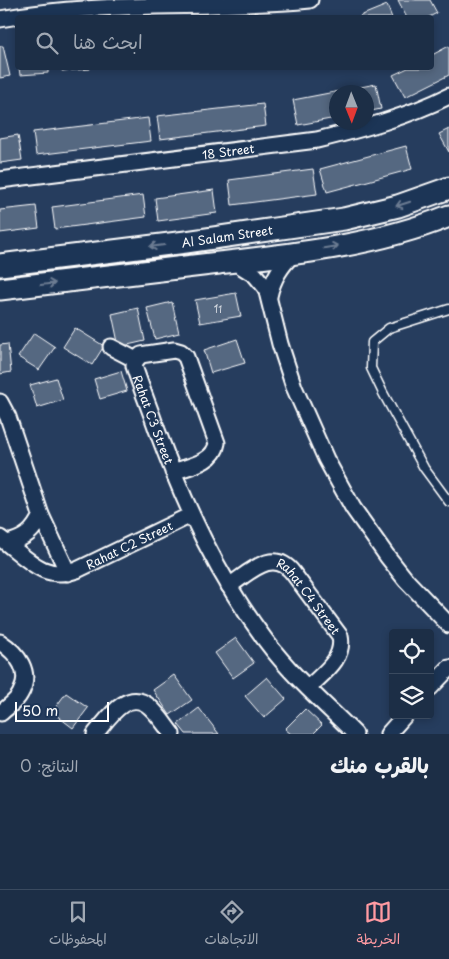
<!DOCTYPE html>
<html lang="ar">
<head>
<meta charset="utf-8">
<style>
  :root { --surface:#1c2e46; --page:#293a51; --text:#f1f3f6; --muted:#a0a8b3; --line:#3a4a5f; --accent:#ff9aa2 }
  body { margin:0; font-family:"Playpen Sans","Playpen Sans Arabic",sans-serif; background:var(--page); color:var(--text); direction:rtl }
  .controls { position:absolute; right:15px; bottom:15px; display:grid; overflow:hidden; border-radius:5px; box-shadow:0 2px 8px #0003 }
  .controls button { width:45px; height:45px; display:grid; place-items:center; padding:0; border:0; border-bottom:1px solid var(--line); background:var(--surface); color:var(--text); font:25px sans-serif }
  .compass { position:absolute; left:329px; top:85px; width:45px; height:45px; border-radius:50%; background:var(--surface); box-shadow:0 2px 8px #0003; rotate:179deg }
  .scale { position:absolute; left:15px; bottom:12px; width:94px; box-sizing:border-box; padding-left:5px; border:2px solid #fff; border-top:0; font-size:14px; line-height:18px; white-space:nowrap; color:#fff; -webkit-text-stroke:4px #1d3557; paint-order:stroke }
  .list { margin:0; padding:0; list-style:none }
  h2 { display:flex; justify-content:space-between; align-items:center; height:65px; margin:0; padding:0 20px; font-size:21px }
  h2 small { font-size:16px; font-weight:400; color:var(--muted) }
  .icon { flex:none; width:28px; height:28px; fill:none; stroke:currentColor; stroke-width:2; stroke-linecap:round; stroke-linejoin:round }
  .map { position:relative; flex:none; width:449px; height:734px; overflow:hidden; direction:ltr }
  .search { position:absolute; background:var(--surface); box-shadow:0 2px 8px #0003; left:15px; right:15px; top:15px; height:55px; display:flex; align-items:center; gap:12px; box-sizing:border-box; padding:0 18px; border-radius:5px; color:var(--muted); font-size:19px }
  .sheet { height:155px; background:var(--surface) }
  nav { display:flex; justify-content:space-around; align-items:center; box-sizing:border-box; height:70px; border-top:1px solid var(--line); background:var(--surface); font-size:14px; color:var(--muted) }
  nav a { display:grid; justify-items:center; gap:2px }
  nav .on { color:var(--accent) }
  .map>svg:first-child { display:block }
</style>
</head>
<body>
<div class="map">
<svg width="449" height="734" viewBox="0 0 449 734">
  <rect width="100%" height="100%" fill="#263d5e"/>
  <filter id="ink" filterUnits="userSpaceOnUse"><feTurbulence type="fractalNoise" baseFrequency=".02" numOctaves="2"/><feDisplacementMap in="SourceGraphic" scale="10" xChannelSelector="R" yChannelSelector="G"/><feConvolveMatrix kernelMatrix="1 2 1 2 8 2 1 2 1" color-interpolation-filters="sRGB"/></filter>
  <g filter="url(#ink)">
    <g fill="#556781" stroke="#fff">
      <path d="M398,0H430L437,13L427,18H407Z"/>
      <path d="M387,5L392,18H361L360,16Z"/>
      <path d="M0,46H3L10,76L0,78Z"/>
      <path d="M449,46V75L405,97L393,75L408,68H432V55Z"/>
      <path d="M19,68H48V73L20,75Z"/>
      <path d="M61,68H90V69L62,71Z"/>
      <path d="M376,84L381,109L366,112V92H336V118L298,125L293,100Z"/>
      <path d="M263,104L266,126L160,139L157,116Z"/>
      <path d="M148,118L151,141L36,155L33,132Z"/>
      <path d="M449,129V152L439,134Z"/>
      <path d="M18,135L22,160L0,163V138Z"/>
      <path d="M406,146L412,169L327,192L320,169Z"/>
      <path d="M313,169L317,194L232,205L229,180Z"/>
      <path d="M214,190L217,213L158,221L155,198Z"/>
      <path d="M143,195L146,217L55,229L52,207Z"/>
      <path d="M36,206L39,228L0,233V210Z"/>
      <path d="M236,293L241,316L200,323L195,300Z"/>
      <path d="M172,302L179,333L155,339L147,308Z"/>
      <path d="M138,308L145,341L119,347L112,314Z"/>
      <path d="M75,328L104,346L92,365L63,347Z"/>
      <path d="M34,333L55,347L39,370L18,357Z"/>
      <path d="M237,339L245,363L211,373L204,350Z"/>
      <path d="M8,344L11,372L0,374V345Z"/>
      <path d="M121,371L127,391L100,399L94,379Z"/>
      <path d="M56,378L63,400L37,408L30,385Z"/>
      <path d="M236,638L254,663L233,678L215,653Z"/>
      <path d="M174,675L192,700L170,715L153,690Z"/>
      <path d="M267,677L286,699L264,718L245,696Z"/>
      <path d="M66,693L88,708L73,728L52,712Z"/>
      <path d="M199,708L219,734H186L178,724Z"/>
      <path d="M305,709L322,725L313,734H291L285,729Z"/>
    </g>
    <g fill="none" stroke-linecap="round" stroke-linejoin="round">
      <defs>
        <path id="lane" d="M449,309L389,328L372,342L371,368L383,393L424,468L449,502"/>
        <g id="street">
          <path d="M0,19C103,0 207,10 310,0"/>
          <path id="s1" d="M0,180L317,140C362,129 407,117 449,96"/>
          <path d="M233,261L255,275L266,288L280,344L294,387L326,459L353,508L387,556L406,580L449,625"/>
          <path d="M269,296C273,278 281,266 294,253"/>
          <path d="M111,347L136,360"/>
          <path d="M0,402L8,417L41,515L68,573"/>
          <path id="s2" d="M173,472C189,466 214,463 217,443L186,357L181,352L174,350L147,354L141,355L136,360L134,366C141,388 150,409 157,430C185,506 218,577 266,641C292,676 325,704 355,734"/>
          <path id="s3" d="M0,538C26,557 43,582 77,570L191,515"/>
          <path d="M7,543C25,539 34,531 41,515"/>
          <path id="s4" d="M229,586C249,573 273,547 293,573L340,636C345,659 323,673 308,688"/>
          <path d="M0,642C17,653 33,672 20,694C16,702 7,707 1,713"/>
          <path d="M430,688L449,668"/>
          <path d="M95,734C108,719 127,687 150,707C158,714 165,725 172,734"/>
          <path d="M388,734L405,715"/>
        </g>
        <g id="secondary">
          <path id="s5" d="M0,265L186,242L344,219L398,206L449,188"/>
          <path d="M0,289C73,281 146,272 219,263C296,254 377,245 449,216"/>
        </g>
      </defs>
      <use href="#lane" stroke="#fff" stroke-width="11"/>
      <use href="#street" stroke="#fff" stroke-width="19"/>
      <use href="#secondary" stroke="#fff" stroke-width="25"/>
      <use href="#lane" stroke="#1d3557" stroke-width="8"/>
      <use href="#street" stroke="#1d3557" stroke-width="15"/>
      <use href="#secondary" stroke="#1d3557" stroke-width="21"/>
    </g>
    <defs><path id="oneway-shaft" d="M-6 0H5M1.5-3L5.5 0L1.5 3" fill="none" stroke-width="1.6" stroke-linecap="round" stroke-linejoin="round" transform="scale(1.25)"/></defs>
    <g stroke="#6c7c92">
      <use href="#oneway-shaft" transform="translate(403 204) rotate(162)"/>
      <use href="#oneway-shaft" transform="translate(157 246) rotate(173)"/>
      <use href="#oneway-shaft" transform="translate(331 247) rotate(-10)"/>
      <use href="#oneway-shaft" transform="translate(48 284) rotate(-7)"/>
    </g>
  </g>
  <g text-anchor="middle" dominant-baseline="central" stroke-width="5" stroke-linejoin="round" paint-order="stroke">
    <g font-size="10" fill="#d4d9e0">
      <text x="218" y="308">11</text>
    </g>
    <g font-size="12" fill="#fff" stroke="#1d3557">
      <text stroke="none"><textPath href="#s1" startOffset="230">18 Street</textPath></text>
      <text stroke="none"><textPath href="#s5" startOffset="229">Al Salam Street</textPath></text>
      <text stroke="none"><textPath href="#s2" startOffset="265">Rahat C3 Street</textPath></text>
      <text stroke="none"><textPath href="#s3" startOffset="146">Rahat C2 Street</textPath></text>
      <text stroke="none"><textPath href="#s4" startOffset="102">Rahat C4 Street</textPath></text>
    </g>
  </g>
</svg>
<div class="controls">
<button><svg class="icon" aria-label="locate" viewBox="0 0 24 24"><circle cx="12" cy="12" r="6"/><path d="M12 2v4M12 18v4M2 12h4M18 12h4"/></svg></button>
<button><svg class="icon" aria-label="layers" viewBox="0 0 24 24"><path d="M12 4l9 5-9 5-9-5zM3 14l9 5 9-5"/></svg></button>
</div>
<svg class="compass" viewBox="-18 -18 36 36"><path d="M0-13l5 13h-10z" fill="#e53935"/><path d="M0 13l5-13h-10z" fill="#a0a8b3"/></svg>
<div class="scale">50 m</div>
<div class="search"><svg class="icon" aria-label="search" viewBox="0 0 24 24"><circle cx="10" cy="10" r="6"/><path d="M15 15l6 6"/></svg>ابحث هنا</div>
</div>
<section class="sheet">
<h2>بالقرب منك<small>النتائج: 0</small></h2>
<ul class="list">
</ul>
</section>
<nav>
<a class="on"><svg class="icon" aria-label="map" viewBox="0 0 24 24"><path d="M3 6l6-2 6 2 6-2v14l-6 2-6-2-6 2zM9 4v14M15 6v14"/></svg>الخريطة</a>
<a><svg class="icon" aria-label="directions" viewBox="0 0 24 24"><path d="M12 3l9 9-9 9-9-9zM9 14v-3h6M13 9l2 2-2 2"/></svg>الاتجاهات</a>
<a><svg class="icon" aria-label="saved" viewBox="0 0 24 24"><path d="M7 4h10v16l-5-4-5 4z"/></svg>المحفوظات</a>
</nav>
</body>
</html>
